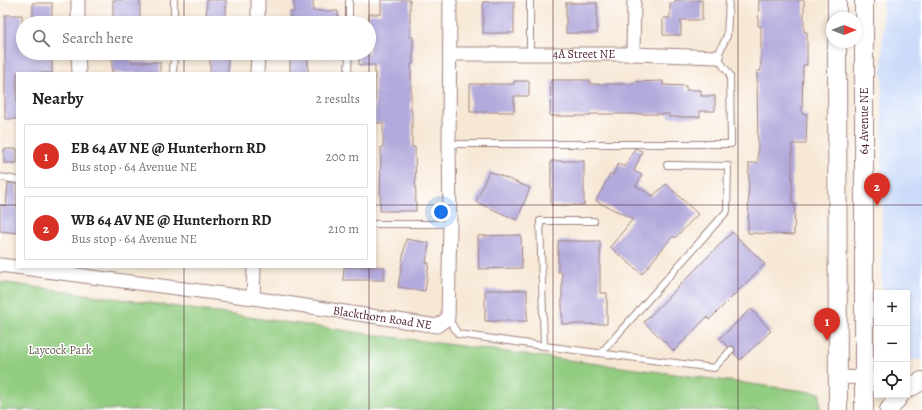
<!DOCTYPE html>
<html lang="en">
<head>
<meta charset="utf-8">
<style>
  :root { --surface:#fff; --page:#f2f2f2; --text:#222; --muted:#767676; --line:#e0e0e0; --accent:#d93025 }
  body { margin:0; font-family:Alegreya,serif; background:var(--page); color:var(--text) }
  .controls { position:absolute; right:12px; bottom:12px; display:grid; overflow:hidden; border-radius:0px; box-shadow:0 2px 6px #0003 }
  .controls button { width:36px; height:36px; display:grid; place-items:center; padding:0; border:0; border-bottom:1px solid var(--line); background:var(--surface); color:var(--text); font:20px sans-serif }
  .compass { position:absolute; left:826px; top:12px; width:36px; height:36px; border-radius:50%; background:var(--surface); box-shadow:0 2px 6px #0003; rotate:90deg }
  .you { position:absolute; left:441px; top:212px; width:14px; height:14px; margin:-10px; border:3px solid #fff; border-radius:50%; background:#1a73e8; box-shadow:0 0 0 6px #1a73e833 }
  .badge { display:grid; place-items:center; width:26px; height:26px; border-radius:50%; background:var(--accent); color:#fff; font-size:13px; font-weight:700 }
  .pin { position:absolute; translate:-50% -33px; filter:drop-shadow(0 1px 2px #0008) }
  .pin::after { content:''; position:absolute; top:21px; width:14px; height:12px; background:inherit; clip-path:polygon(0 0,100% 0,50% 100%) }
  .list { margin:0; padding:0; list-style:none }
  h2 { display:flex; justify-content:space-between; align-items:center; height:52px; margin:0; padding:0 16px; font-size:17px }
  h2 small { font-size:13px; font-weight:400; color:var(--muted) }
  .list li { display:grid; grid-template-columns:26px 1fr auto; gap:12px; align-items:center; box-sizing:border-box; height:64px; margin:0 8px 8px; padding:0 8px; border:1px solid var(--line); border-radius:0px }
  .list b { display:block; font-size:15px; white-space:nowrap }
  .list p { margin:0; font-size:13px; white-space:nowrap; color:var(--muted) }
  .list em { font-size:13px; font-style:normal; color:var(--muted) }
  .icon { flex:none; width:22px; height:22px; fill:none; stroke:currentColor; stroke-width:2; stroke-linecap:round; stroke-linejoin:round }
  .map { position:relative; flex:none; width:922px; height:410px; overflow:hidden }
  .search { position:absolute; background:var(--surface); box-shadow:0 2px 6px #0003; left:16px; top:16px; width:360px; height:44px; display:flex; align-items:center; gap:10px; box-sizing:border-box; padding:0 14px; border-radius:22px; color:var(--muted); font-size:15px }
  .panel { position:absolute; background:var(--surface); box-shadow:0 2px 6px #0003; left:16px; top:72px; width:360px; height:196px; border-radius:0px }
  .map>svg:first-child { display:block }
</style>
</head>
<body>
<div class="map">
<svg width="922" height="410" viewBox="0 0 922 410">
  <rect width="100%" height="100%" fill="#fff"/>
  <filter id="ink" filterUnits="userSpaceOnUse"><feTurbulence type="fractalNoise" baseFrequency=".025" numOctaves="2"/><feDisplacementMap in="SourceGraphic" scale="8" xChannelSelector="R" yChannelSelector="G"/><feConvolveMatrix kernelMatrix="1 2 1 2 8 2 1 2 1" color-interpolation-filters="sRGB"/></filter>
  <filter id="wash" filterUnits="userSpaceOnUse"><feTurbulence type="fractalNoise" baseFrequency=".012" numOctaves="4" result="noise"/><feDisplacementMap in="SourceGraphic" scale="16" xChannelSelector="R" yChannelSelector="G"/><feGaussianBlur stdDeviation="0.9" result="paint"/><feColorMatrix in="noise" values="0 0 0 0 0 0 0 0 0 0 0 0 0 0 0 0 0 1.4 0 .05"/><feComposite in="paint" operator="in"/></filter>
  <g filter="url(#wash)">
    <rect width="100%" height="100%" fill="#f7e8d5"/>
    <path fill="#ccdbf9" d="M883,0H922V360L907,359V293H882V83Z"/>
    <path fill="#92cc80" stroke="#6e7656" d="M0,282L369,334L820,393V410H0Z"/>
    <g id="blocks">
      <g fill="#b2a9dc">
        <rect x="113" y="0" width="27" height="23"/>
        <path d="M207,0H226V23H206Z"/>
        <path d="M294,0H313V11H338V23H290V12H294Z"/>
        <path d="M381,0H410V37H413V64H411V111H412V147H415L416,211H380L381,147H383V123H375V65H359V53H369V14H381Z"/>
        <path d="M675,0H702V20H681V35H663V18H670V3H675Z"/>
        <path d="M759,0H804V32H807V65H803L802,114H807L806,144H792V203H795L794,235L748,233L749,163H758L757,71H761V26H758Z"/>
        <rect x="483" y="2" width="31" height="31"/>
        <rect x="33" y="3" width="19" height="20"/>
        <rect x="566" y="3" width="31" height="30"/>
        <path d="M5,15H22V53H52V73H17V119H5Z"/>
        <path d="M112,53H131V62H160V73H112Z"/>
        <path d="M212,53L228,54V73H210V54H212Z"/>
        <path d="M290,53H308V73L290,72Z"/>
        <path d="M551,80H590V84H633V82L663,81V85L686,86V90H701V96H715V111H700V117H669V114H590V116H550Z"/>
        <path d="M514,81H529V96H514V112H470V84H514Z"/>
        <path d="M635,148L642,151L634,171L642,175L636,186L653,196L666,184L698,214L675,238L673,236L642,274L610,247L633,219L596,201L610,174L613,175L618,164L625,167Z"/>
        <rect x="4" y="149" width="13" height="14"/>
        <rect x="551" y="161" width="33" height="44"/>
        <path d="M489,171L530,188L517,220L476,202Z"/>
        <path d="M8,183L17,184V233L0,231V205L6,206Z"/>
        <path d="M732,232L765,264L709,320L707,317L674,351L644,322Z"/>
        <path d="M521,235L522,268L479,269L478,236Z"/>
        <path d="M406,239L429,243L426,263H429L425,291L398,287Z"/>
        <path d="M558,241H600V293H607V324H562V272H558Z"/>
        <path d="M344,267H384V280H343Z"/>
        <rect x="485" y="290" width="42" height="31"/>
        <path d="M751,309L771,331L740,360L734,353L735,351L734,347L732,346L728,347L720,338Z"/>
      </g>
    </g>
  </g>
  <g filter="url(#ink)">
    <use href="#blocks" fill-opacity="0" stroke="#a08480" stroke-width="1"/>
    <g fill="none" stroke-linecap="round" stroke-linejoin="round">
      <defs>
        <g id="service">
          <path d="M530,0V54"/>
          <path d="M174,23V0"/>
          <path d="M349,23V0"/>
          <path d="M173,73L174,53"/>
          <path d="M348,73L349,53"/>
          <path d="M449,144H731L730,75L717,57L727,36L729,0"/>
          <path d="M0,177L17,180"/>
          <path d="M375,224H450"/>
          <path d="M448,318L458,334L544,346L540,221H594"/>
          <path d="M544,346L714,368L731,350"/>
          <path d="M601,353L727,211L728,166L667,165"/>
        </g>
        <g id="minor">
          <path d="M78,0V23"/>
          <path d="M258,23V0"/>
          <path d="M78,53L79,73"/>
          <path id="s1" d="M450,54H633L717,57"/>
          <path d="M633,54L634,0"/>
          <path d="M257,73L258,53"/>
          <path id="s2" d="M0,265L253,298L437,326L448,318L450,224L449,144L450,0"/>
          <path d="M253,298L254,267"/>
          <path d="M839,377L877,378"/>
        </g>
        <g id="secondary">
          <path d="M837,0V18"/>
          <path d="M837,42L838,410"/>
          <path d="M907,389L922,381"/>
          <path d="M864,410V0"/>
          <path d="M889,410L900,395"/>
        </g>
      </defs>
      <use href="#service" stroke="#a08480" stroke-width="8"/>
      <use href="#minor" stroke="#a08480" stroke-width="15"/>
      <use href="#secondary" stroke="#a08480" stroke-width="20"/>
      <use href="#service" stroke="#fff" stroke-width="6"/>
      <use href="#minor" stroke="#fff" stroke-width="13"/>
      <use href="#secondary" stroke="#fff" stroke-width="18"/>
    </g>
  </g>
  <path fill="none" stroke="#4a1f2b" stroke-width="1" stroke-opacity="0.55" d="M184,0V23M369,0V23M553,0V410M738,0V410M184,53V73M369,53V73M0,205H17M375,205H922M184,267V410M369,267V410"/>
  <g text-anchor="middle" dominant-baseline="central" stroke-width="3" stroke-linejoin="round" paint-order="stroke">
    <g font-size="12" fill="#4a1f2b" stroke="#fff">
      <text stroke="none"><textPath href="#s1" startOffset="134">4A Street NE</textPath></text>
      <text transform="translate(864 121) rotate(-90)">64 Avenue NE</text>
      <text stroke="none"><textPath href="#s2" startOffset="386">Blackthorn Road NE</textPath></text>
    </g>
    <g font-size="12" fill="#635c49" stroke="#fff">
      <text x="60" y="350">Laycock Park</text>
    </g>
  </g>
</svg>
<div class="controls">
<button>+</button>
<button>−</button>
<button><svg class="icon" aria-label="locate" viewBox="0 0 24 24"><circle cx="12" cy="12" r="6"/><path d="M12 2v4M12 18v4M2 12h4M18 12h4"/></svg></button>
</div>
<svg class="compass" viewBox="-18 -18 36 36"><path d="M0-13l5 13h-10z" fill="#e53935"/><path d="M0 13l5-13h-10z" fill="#767676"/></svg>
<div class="you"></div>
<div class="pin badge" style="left:827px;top:341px">1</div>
<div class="pin badge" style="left:877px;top:206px">2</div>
<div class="search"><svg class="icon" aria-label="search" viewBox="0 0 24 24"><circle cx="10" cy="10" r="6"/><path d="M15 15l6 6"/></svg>Search here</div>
<section class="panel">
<h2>Nearby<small>2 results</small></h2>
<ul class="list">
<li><span class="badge">1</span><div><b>EB 64 AV NE @ Hunterhorn RD</b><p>Bus stop · 64 Avenue NE</p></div><em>200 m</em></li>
<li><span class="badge">2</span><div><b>WB 64 AV NE @ Hunterhorn RD</b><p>Bus stop · 64 Avenue NE</p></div><em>210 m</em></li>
</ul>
</section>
</div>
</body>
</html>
